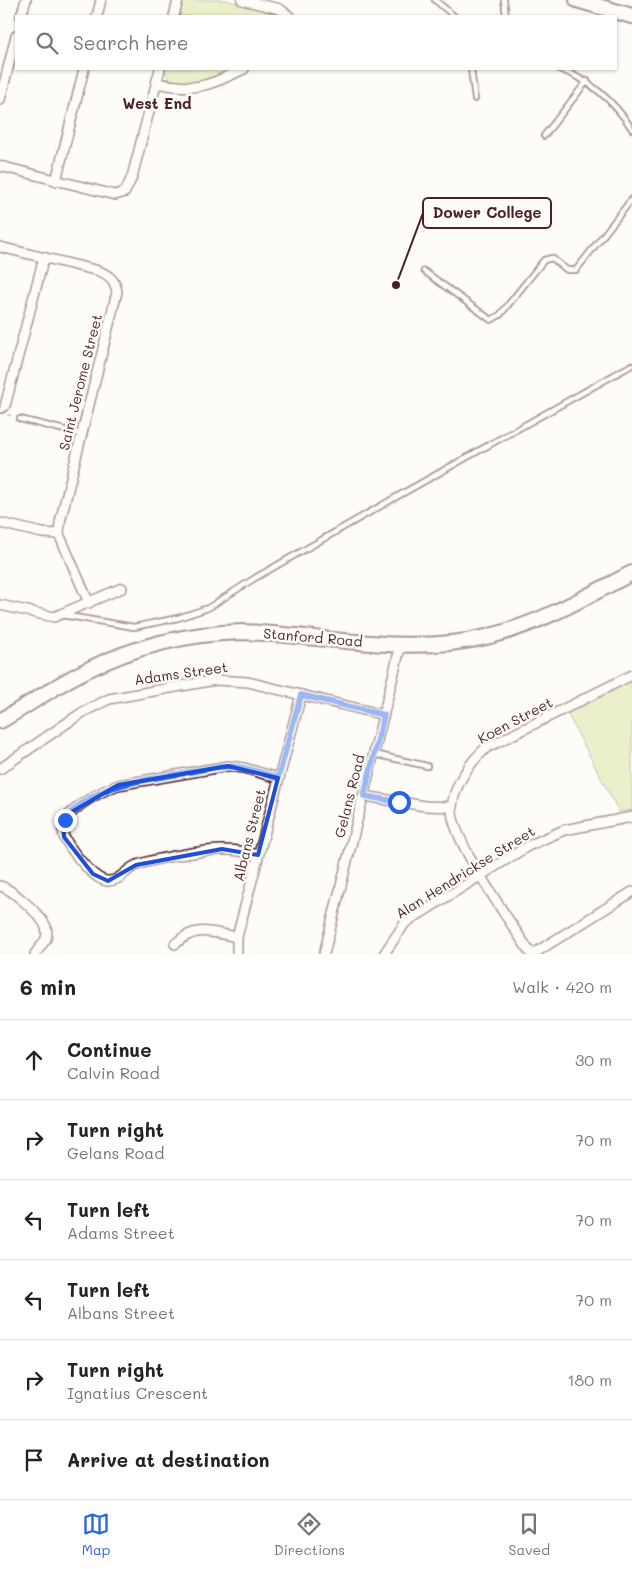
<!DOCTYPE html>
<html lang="en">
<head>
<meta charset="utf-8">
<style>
  :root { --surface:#fff; --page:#f2f2f2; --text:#222; --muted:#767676; --line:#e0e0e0; --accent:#2563eb }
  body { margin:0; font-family:Mali,sans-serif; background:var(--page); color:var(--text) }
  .stop { position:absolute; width:15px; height:15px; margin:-11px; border:4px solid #2563eb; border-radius:50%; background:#fff }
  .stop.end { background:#2563eb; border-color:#fff; box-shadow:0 1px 5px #0008 }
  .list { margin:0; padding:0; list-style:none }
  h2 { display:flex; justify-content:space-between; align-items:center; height:65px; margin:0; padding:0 20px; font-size:21px }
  h2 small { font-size:16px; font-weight:400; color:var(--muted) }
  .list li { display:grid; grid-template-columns:32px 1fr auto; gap:15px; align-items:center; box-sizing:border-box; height:80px; padding:0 20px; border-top:1px solid var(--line) }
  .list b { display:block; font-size:19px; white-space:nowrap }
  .list p { margin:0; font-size:16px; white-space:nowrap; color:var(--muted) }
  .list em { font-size:16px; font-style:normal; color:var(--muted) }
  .icon { flex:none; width:28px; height:28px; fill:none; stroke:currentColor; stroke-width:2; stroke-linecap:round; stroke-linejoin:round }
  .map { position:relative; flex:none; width:632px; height:954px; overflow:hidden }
  .search { position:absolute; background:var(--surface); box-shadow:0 1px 4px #0004; left:15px; right:15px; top:15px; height:55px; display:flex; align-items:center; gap:12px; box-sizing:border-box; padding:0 18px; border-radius:0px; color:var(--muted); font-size:19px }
  .sheet { height:545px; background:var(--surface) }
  nav { display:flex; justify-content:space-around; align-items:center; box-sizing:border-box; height:70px; border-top:1px solid var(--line); background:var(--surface); font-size:14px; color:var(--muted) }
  nav a { display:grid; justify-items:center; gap:2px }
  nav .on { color:var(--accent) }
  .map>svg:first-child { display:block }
</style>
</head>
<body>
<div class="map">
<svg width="632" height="954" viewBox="0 0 632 954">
  <rect width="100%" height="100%" fill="#fdfcf7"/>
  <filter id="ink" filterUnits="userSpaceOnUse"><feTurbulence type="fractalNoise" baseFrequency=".02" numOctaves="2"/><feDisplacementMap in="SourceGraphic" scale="10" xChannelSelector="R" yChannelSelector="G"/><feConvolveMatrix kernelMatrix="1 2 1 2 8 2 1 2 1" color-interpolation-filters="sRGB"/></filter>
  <g filter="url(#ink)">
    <g fill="#d4e194" stroke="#8f8060">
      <path d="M181,0H226L283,16H176Z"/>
      <path d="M164,69H235C213,79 193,89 169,79Z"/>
      <path d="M632,680V810L619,812L567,713Z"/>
    </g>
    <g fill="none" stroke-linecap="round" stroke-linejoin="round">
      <defs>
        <g id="lane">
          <path d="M435,0L454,16"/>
          <path d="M504,0L506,16"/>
          <path d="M471,69L475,99"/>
          <path d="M559,69C590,80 614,101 632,129"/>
          <path d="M544,136L587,81"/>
          <path d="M424,271L491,320L500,315L544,260L552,258L567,270H576L632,199"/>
          <path d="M0,410H2"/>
          <path d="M20,419L81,434"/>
          <path d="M62,615L134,627L178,618L208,608L255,578L405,492L632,365"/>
          <path d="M374,754L427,766"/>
        </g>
        <g id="street">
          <path d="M242,0L280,9L289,16"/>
          <path d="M21,16L26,0"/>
          <path d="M97,16L101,0"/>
          <path d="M174,16L178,0"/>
          <path d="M156,83C200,91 204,87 244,69"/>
          <path d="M0,100L16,36"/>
          <path d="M0,166L115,195L125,192L132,177L160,69"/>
          <path d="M56,181L84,69"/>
          <path d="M0,247L99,271C110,276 115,280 117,292L60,522L59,534L89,603"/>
          <path d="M5,406L44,257"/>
          <path d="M0,523L42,533L59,534"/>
          <path d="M0,605L54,617L122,588"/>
          <path d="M0,769L83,712L109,699L215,680L248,682L384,715"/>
          <path d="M364,796L425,806L451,807"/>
          <path d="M258,855C247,852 236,850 224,850C207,849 154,859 137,865C127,868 120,882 108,881C94,881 72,851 65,839C60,830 64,819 72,812C85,800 102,791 118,785L228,766L244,768L278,778"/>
          <path d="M0,886C12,889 41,915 46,927C47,931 47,935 46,939L35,954"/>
          <path d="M175,944C196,924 212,933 237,937"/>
          <path d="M237,954V937L301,695"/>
          <path d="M324,954L401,644"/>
          <path d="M384,954L405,923L528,846L564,830L632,817"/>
          <path d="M531,954C513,925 449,838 452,807C454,785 470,762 486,748L632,675"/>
          <path d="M533,954L632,892"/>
        </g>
        <g id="secondary">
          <path d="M577,0L632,16"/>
          <path d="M0,721C29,705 56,685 85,671C135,646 188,633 243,632C322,635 408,656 486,637C538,625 585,597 632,573"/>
        </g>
      </defs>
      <use href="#lane" stroke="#4a1f2b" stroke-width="8"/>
      <use href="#street" stroke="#4a1f2b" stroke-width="12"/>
      <use href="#secondary" stroke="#4a1f2b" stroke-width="18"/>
      <path stroke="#4a1f2b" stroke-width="1" stroke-dasharray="4 4" stroke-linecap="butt" d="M7,415L15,416"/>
      <use href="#lane" stroke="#fdfcf7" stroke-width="4.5"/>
      <use href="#street" stroke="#fdfcf7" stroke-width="9"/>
      <use href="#secondary" stroke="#fdfcf7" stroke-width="14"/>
    </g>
  </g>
  <g fill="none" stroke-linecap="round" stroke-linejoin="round" filter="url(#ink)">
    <path stroke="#2563eb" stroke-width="6" d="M65,820C92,784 142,780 184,773C198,770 215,766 230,766C246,767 262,773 278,778L301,695L384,715L364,796L399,802"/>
  </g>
  <path d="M0 0H632V954H0ZM228,766L278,778L258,855L222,849L136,865L108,881L93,874L64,837L63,825L70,813L118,785Z" fill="#fdfcf7" fill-opacity=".55" fill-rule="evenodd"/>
  <path fill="none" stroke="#1d4ed8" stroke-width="4" stroke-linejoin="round" d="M228,766L278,778L258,855L222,849L136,865L108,881L93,874L64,837L63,825L70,813L118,785Z"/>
  <g text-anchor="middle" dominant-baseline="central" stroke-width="5" stroke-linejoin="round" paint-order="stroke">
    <g font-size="14" fill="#4a1f2b" stroke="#fdfcf7">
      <text transform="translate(80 382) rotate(-76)">Saint Jerome Street</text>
      <text transform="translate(313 637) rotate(5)">Stanford Road</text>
      <text transform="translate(181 673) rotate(-8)">Adams Street</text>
      <text transform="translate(515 720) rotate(-28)">Koen Street</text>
      <text transform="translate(349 796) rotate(-76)">Gelans Road</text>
      <text transform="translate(249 835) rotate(-76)">Albans Street</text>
      <text transform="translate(465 872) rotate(-32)">Alan Hendrickse Street</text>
    </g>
    <g font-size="15" font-weight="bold" fill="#4a1f2b" stroke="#fdfcf7">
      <text x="157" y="103">West End</text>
    </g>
  </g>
  <path fill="none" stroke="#4a1f2b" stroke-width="2" d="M396 285L423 213"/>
  <circle fill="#4a1f2b" stroke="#fdfcf7" stroke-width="2" cx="396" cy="285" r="5"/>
  <rect fill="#fdfcf7" stroke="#4a1f2b" stroke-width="2" x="423" y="198" width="128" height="30" rx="5"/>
  <g font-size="15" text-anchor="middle" font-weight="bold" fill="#4a1f2b">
    <text x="487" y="218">Dower College</text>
  </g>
</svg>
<div class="stop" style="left:399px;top:802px"></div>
<div class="stop end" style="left:65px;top:820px"></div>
<div class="search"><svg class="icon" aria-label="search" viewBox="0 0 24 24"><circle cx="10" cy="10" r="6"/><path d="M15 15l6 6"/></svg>Search here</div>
</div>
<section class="sheet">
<h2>6 min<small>Walk · 420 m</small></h2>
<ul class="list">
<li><svg class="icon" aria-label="ahead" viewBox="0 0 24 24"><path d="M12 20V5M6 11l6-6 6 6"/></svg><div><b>Continue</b><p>Calvin Road</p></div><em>30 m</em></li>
<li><svg class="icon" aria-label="right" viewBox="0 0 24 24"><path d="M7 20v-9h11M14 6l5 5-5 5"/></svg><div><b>Turn right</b><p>Gelans Road</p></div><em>70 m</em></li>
<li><svg class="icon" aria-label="left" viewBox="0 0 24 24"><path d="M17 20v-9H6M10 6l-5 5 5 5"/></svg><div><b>Turn left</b><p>Adams Street</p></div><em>70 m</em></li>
<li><svg class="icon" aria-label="left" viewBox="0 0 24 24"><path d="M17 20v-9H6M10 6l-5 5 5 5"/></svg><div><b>Turn left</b><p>Albans Street</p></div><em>70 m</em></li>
<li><svg class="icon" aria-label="right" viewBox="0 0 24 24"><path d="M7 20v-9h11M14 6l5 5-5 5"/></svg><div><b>Turn right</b><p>Ignatius Crescent</p></div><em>180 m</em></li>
<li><svg class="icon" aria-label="arrive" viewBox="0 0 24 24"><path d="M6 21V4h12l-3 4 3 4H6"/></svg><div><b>Arrive at destination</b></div></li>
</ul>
</section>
<nav>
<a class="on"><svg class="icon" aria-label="map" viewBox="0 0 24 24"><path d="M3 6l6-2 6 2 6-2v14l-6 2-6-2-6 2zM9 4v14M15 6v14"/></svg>Map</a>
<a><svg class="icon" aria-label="directions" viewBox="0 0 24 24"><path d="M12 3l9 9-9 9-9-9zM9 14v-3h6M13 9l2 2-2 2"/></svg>Directions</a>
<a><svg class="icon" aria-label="saved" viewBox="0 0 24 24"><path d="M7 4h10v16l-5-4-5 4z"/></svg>Saved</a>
</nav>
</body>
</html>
